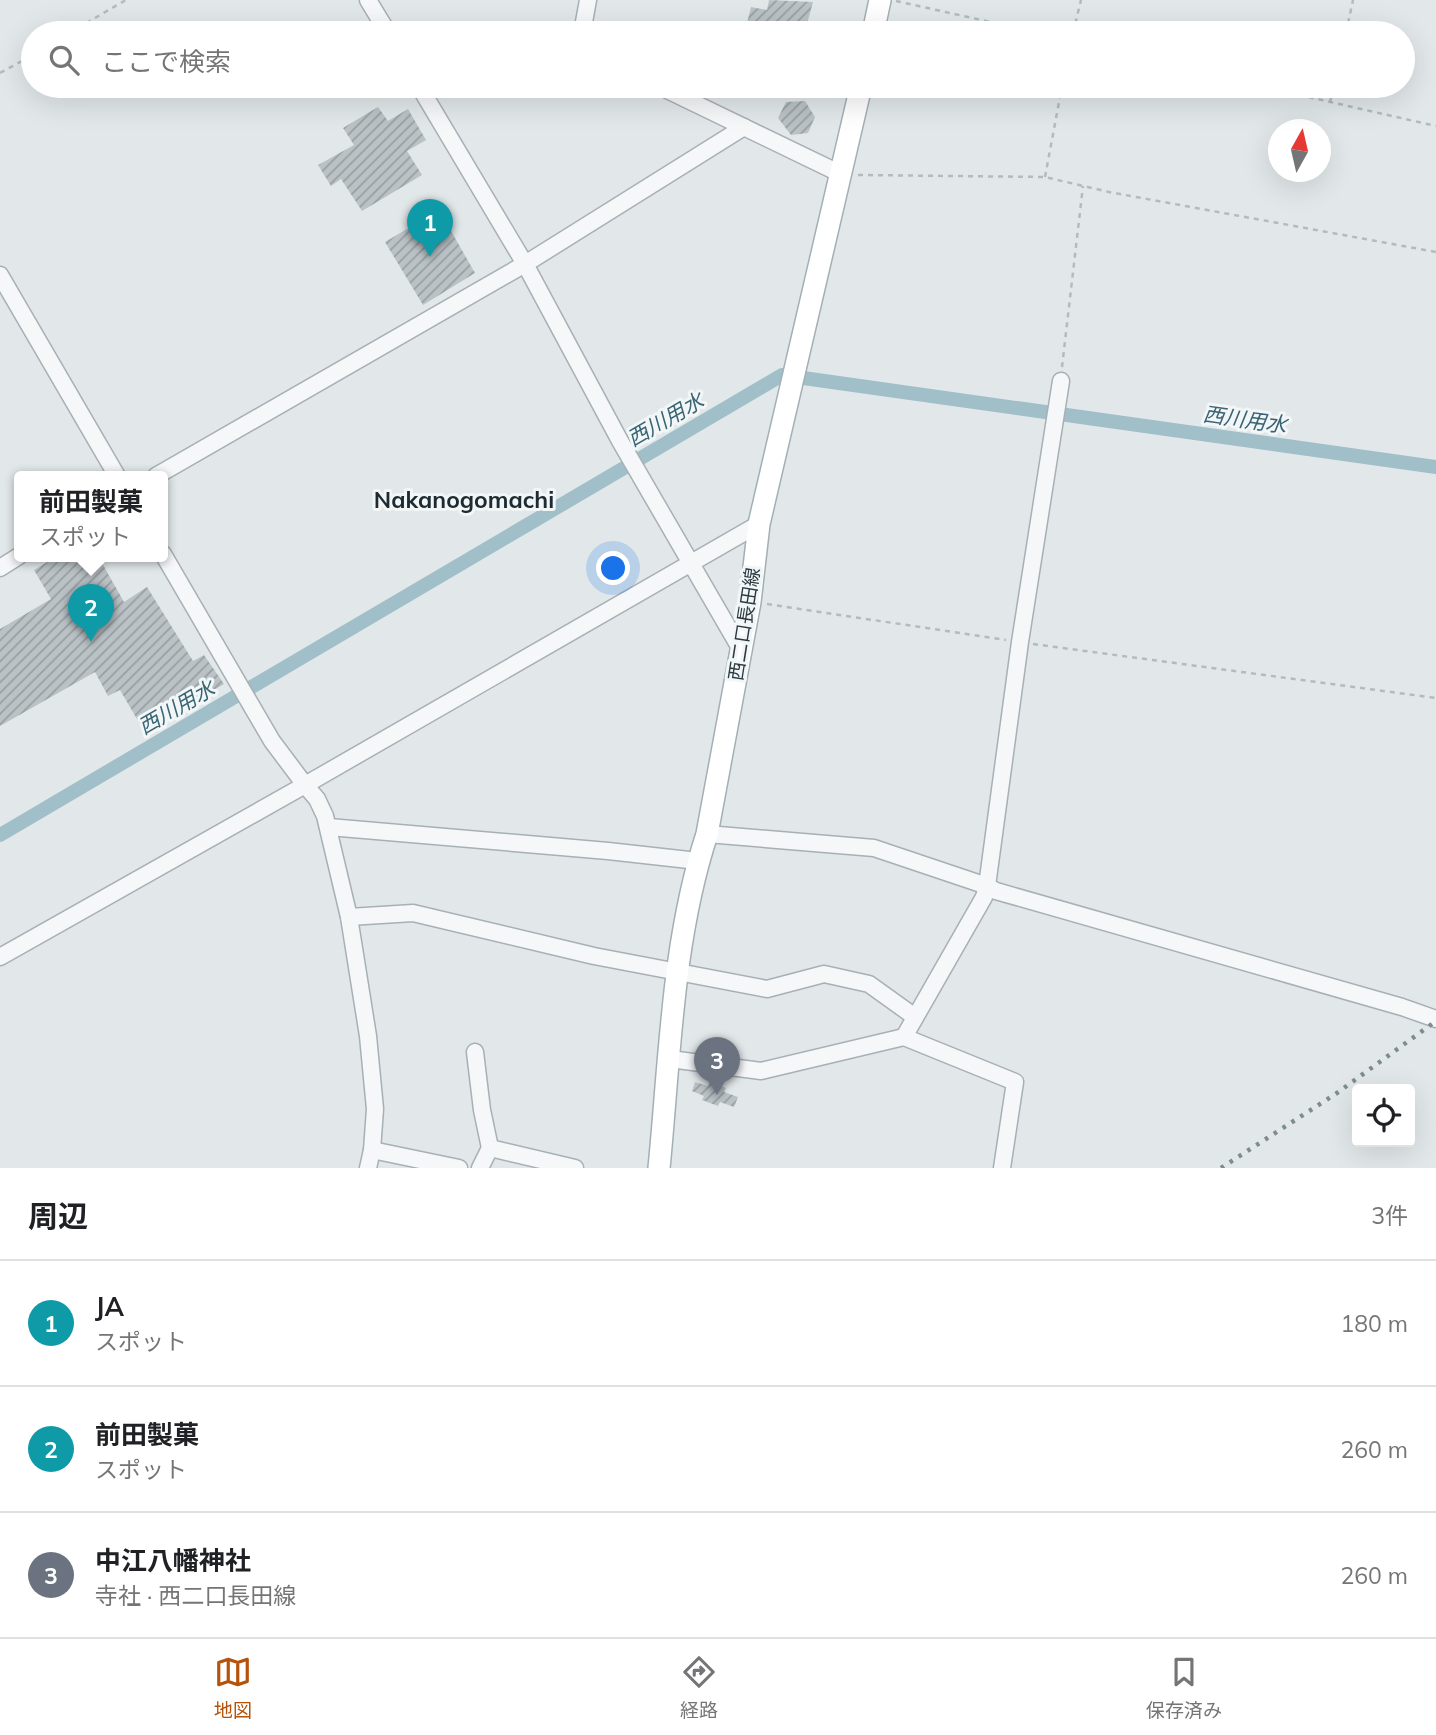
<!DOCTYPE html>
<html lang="ja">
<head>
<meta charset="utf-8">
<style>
  :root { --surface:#fff; --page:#f2f2f2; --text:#202124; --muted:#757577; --line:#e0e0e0; --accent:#b45309 }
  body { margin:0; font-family:Mulish,"Noto Sans JP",sans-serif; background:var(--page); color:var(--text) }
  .controls { position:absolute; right:21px; bottom:21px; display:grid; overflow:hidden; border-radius:7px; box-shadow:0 7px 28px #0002 }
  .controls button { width:63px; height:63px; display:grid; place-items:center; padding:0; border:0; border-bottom:2px solid var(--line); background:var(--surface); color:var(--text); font:35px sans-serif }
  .compass { position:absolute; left:1268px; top:119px; width:63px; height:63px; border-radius:50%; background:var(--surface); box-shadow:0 7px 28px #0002; rotate:8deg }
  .you { position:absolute; left:614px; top:569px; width:24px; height:24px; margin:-18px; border:5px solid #fff; border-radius:50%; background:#1a73e8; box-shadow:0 0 0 10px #1a73e833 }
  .badge { display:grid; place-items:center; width:46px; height:46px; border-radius:50%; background:var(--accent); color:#fff; font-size:23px; font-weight:700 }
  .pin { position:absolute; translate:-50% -58px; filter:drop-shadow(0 2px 4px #0008) }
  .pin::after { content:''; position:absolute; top:37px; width:24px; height:21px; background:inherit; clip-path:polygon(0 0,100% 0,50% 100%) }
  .popup { position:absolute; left:14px; top:471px; width:154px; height:91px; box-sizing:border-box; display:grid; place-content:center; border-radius:7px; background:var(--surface); filter:drop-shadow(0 2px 5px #0005); font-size:23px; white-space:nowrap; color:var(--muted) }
  .popup b { font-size:26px; color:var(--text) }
  .popup::after { content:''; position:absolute; left:50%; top:100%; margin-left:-14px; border:14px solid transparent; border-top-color:var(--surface) }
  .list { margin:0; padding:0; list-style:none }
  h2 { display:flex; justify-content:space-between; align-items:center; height:91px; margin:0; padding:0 28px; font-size:30px }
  h2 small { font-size:23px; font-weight:400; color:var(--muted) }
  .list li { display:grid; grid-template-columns:46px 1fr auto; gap:21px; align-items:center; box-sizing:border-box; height:126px; padding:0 28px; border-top:2px solid var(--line) }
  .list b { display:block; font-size:26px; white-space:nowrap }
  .list p { margin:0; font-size:23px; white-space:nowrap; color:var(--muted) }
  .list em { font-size:23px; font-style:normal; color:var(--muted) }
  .icon { flex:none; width:38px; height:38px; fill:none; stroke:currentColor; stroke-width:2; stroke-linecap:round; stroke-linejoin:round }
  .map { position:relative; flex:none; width:1436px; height:1168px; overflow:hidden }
  .search { position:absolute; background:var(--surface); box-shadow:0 7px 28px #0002; left:21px; right:21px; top:21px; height:77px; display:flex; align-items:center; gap:18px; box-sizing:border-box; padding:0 24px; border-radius:38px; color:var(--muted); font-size:26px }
  .sheet { height:469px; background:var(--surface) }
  nav { display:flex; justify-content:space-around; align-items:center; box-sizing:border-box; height:98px; border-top:2px solid var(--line); background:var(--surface); font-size:19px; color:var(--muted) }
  nav a { display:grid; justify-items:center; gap:4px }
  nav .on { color:var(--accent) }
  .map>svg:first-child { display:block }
</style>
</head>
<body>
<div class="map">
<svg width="1436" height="1168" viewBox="0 0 1436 1168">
  <defs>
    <pattern id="building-hatch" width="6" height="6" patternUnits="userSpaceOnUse" patternTransform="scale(1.75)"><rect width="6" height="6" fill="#bac2c6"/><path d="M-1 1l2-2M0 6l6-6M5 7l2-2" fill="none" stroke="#979fa2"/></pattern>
  </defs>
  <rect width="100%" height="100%" fill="#e2e8ea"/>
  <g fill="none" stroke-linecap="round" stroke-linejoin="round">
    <path stroke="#a0bfc8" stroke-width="14" d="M0,835L782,375L1436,467"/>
  </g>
  <g fill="url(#building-hatch)">
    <path d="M769,0L813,2L807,24L792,21L790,33H757L745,31L751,7L767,10Z"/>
    <path d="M805,101L815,117L808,133L791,135L778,118L786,102Z"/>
    <path d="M378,107L388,121L408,109L426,140L407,151L422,175L362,211L341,179L331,186L318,165L354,145L343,128Z"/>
    <path d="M439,210L475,273L423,305L385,242Z"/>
    <path d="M57,556H98L124,602L147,587L193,661L204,655L224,684L144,731L120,690L108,696L95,672L0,726V629L51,599L34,570Z"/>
    <path d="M709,1081L726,1088L724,1092L738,1097L734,1107L720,1102L718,1106L702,1100L704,1096L692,1091L695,1082L708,1086Z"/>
  </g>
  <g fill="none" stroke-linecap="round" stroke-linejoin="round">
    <defs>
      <g id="minor">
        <path d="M368,0L388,33"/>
        <path d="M582,33L588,0"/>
        <path d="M419,86L525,264L620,441L740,648"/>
        <path d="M659,86L841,174"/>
        <path d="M0,275L117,476"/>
        <path d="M156,476L525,264L744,127"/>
        <path d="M163,554L272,741L305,785L759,524"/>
        <path d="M0,568L19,556"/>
        <path d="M329,827L608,851L698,861"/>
        <path d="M707,834L874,848L987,886L996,891L1402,1007L1436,1019"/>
        <path d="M349,917L413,913L594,956L767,989L824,974L869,984L915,1017"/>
        <path d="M0,957L305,785L317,799L325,816L349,917L368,1036L375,1109L372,1150L368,1168"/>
        <path d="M475,1052L482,1110L490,1148"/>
        <path d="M670,1059L761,1071L904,1037"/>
        <path d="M372,1150L459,1168"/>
        <path d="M480,1168L490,1148L575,1168"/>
        <path d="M1002,1168L1015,1082L904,1037L984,897L987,886L1020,642L1061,381"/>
      </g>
      <g id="major">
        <path d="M873,33L880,0"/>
        <path d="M659,1168C670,1057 672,941 707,834L750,602L759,524L861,86"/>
      </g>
    </defs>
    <use href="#minor" stroke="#a7b0b4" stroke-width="19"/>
    <use href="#major" stroke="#a2afb5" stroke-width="24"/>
    <g stroke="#b4bbbd" stroke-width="2.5" stroke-dasharray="5 5" stroke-linecap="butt">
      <path d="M896,1L1040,33"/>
      <path d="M69,33L126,0"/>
      <path d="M1073,33L1081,0"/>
      <path d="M1346,33L1353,0"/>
      <path d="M0,73L33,55"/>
      <path d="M1260,86L1436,126"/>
      <path d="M1330,102L1334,86"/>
      <path d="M858,175L1045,177L1109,192L1436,252"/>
      <path d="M1045,177L1062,86"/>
      <path d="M1062,367L1083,186"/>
      <path d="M767,604L1006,640"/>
      <path d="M1033,644L1436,698"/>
    </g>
    <use href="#minor" stroke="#f5f7f8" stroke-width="16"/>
    <use href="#major" stroke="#fff" stroke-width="21"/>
    <path stroke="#7d8c93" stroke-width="4.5" stroke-dasharray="3.5 7" stroke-linecap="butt" d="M1221,1168L1337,1093L1436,1021"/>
  </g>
  <g text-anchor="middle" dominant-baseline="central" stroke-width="6" stroke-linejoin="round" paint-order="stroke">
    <g font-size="19" fill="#2b3a41" stroke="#f2f6f7">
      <text transform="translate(744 624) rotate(-81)">西二口長田線</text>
    </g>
    <g font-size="21" font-style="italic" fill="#386473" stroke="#f2f6f7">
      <text transform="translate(665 419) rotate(-30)">西川用水</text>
      <text transform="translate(1245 419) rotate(8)">西川用水</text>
      <text transform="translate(176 707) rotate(-30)">西川用水</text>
    </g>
    <g font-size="23" font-weight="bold" fill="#1d2b32" stroke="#f2f6f7">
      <text x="464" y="499">Nakanogomachi</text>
    </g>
  </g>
</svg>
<div class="controls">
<button><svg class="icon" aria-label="locate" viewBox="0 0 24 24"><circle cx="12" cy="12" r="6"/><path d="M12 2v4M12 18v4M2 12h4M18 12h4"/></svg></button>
</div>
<svg class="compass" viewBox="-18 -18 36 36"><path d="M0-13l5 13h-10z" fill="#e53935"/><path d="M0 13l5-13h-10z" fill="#757577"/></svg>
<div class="you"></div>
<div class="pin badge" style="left:430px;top:257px;background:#0f9aa8">1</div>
<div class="pin badge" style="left:91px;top:642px;background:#0f9aa8">2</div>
<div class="popup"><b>前田製菓</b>スポット</div>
<div class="pin badge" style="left:717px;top:1095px;background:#6b7280">3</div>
<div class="search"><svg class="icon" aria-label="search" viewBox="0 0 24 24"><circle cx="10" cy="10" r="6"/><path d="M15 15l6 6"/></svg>ここで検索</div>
</div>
<section class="sheet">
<h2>周辺<small>3件</small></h2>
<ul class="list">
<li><span class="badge" style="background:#0f9aa8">1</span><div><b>JA</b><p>スポット</p></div><em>180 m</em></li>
<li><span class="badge" style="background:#0f9aa8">2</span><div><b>前田製菓</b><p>スポット</p></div><em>260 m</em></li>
<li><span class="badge" style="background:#6b7280">3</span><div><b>中江八幡神社</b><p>寺社 · 西二口長田線</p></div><em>260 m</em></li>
</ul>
</section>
<nav>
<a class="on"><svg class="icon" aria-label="map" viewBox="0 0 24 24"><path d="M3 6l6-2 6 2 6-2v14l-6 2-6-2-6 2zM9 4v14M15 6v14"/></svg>地図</a>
<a><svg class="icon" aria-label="directions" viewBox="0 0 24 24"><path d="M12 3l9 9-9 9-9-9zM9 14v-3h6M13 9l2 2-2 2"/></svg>経路</a>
<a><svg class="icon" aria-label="saved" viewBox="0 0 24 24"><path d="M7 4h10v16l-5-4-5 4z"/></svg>保存済み</a>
</nav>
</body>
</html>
